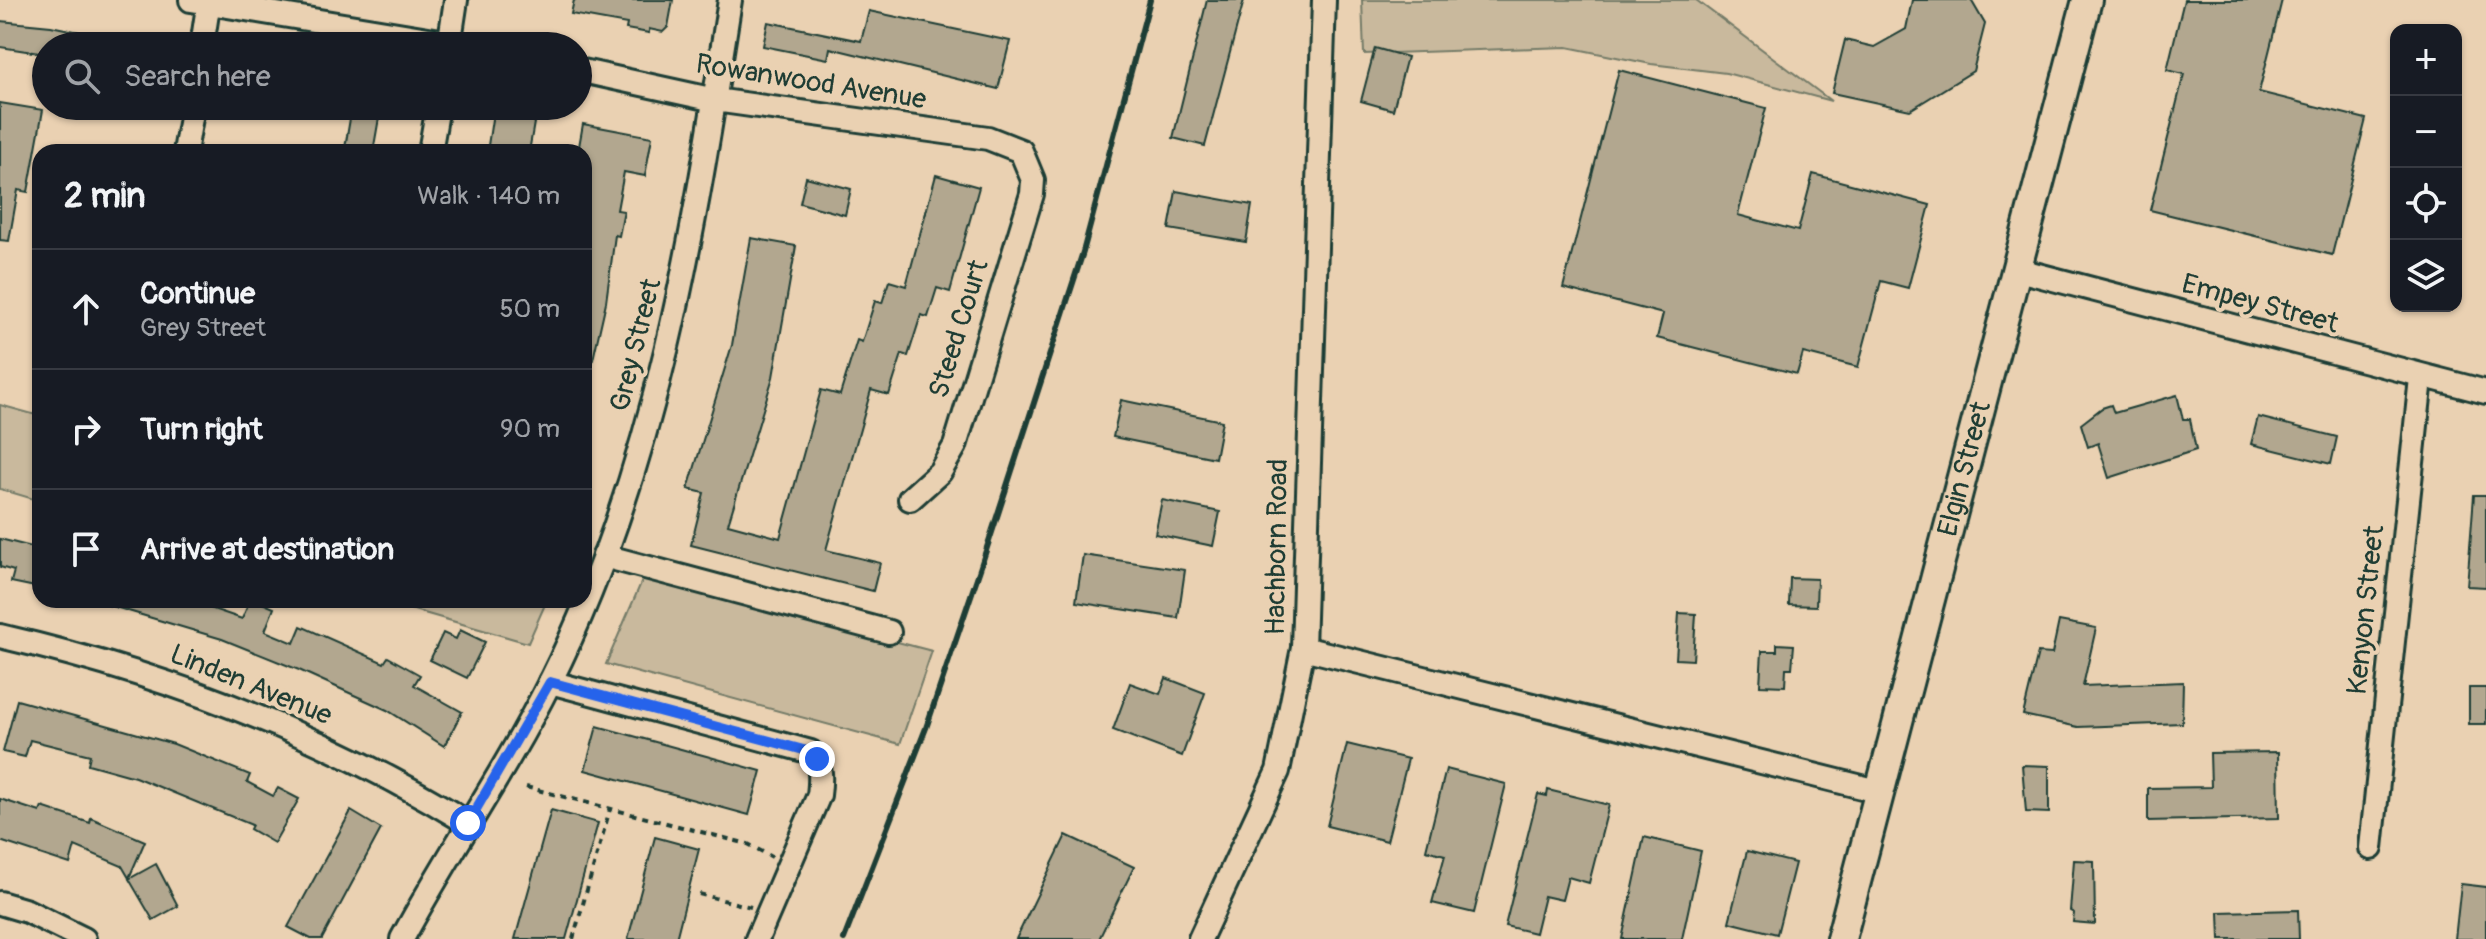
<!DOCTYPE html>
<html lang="en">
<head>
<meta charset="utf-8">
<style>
  :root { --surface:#171b24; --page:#20242c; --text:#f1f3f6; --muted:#9ea1a6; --line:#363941 }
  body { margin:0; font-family:Pangolin,sans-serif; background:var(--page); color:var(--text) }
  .controls { position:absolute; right:24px; top:24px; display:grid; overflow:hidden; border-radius:16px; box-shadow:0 2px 6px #0004 }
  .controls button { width:72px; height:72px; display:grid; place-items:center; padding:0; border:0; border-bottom:2px solid var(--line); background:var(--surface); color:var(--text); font:40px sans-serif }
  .stop { position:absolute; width:24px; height:24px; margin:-18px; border:6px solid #2563eb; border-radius:50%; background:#fff }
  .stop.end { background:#2563eb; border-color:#fff; box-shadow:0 2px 8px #0008 }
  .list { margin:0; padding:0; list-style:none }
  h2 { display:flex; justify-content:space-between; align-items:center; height:104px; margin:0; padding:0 32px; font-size:34px }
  h2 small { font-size:26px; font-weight:400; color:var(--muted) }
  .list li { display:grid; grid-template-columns:52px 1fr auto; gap:24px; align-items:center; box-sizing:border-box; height:120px; padding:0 32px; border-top:2px solid var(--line) }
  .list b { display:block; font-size:30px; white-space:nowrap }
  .list p { margin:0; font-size:26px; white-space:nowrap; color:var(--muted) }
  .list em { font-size:26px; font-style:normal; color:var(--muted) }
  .icon { flex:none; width:44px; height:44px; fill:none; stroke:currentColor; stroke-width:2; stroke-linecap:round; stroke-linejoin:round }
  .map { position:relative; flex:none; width:2486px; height:939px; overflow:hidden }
  .search { position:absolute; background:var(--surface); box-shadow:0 2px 6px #0004; left:32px; top:32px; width:560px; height:88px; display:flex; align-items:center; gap:20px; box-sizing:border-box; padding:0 28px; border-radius:44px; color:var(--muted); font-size:30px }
  .panel { position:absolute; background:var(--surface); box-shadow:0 2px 6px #0004; left:32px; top:144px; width:560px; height:464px; border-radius:24px }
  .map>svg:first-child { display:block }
</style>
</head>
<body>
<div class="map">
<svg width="2486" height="939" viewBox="0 0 2486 939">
  <rect width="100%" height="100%" fill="#ead1b2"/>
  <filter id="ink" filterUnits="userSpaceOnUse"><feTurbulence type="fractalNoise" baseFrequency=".0125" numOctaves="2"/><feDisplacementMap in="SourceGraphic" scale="16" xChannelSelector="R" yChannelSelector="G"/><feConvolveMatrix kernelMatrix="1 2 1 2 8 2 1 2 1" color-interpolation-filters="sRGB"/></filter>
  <g filter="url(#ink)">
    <g fill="#c9b99d" stroke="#747b68" stroke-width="2">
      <path d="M1362,0H1696L1831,101L1726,73L1651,64L1567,47L1364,54Z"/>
      <path d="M0,405L40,416V501L0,489Z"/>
      <path d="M644,576L932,651L900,744L606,664Z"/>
      <path d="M379,600H547L528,643Z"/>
    </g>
    <g fill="#b2a78f" stroke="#1f3d34" stroke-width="2">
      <path d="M574,0H673L668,27L663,32L649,29V33L626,29L627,24L571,14Z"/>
      <path d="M1207,0H1244L1205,146L1173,138Z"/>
      <path d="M1912,0H1971L1985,24L1973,71L1910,110L1832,93L1845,40L1874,47L1906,29Z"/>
      <path d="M2184,0H2282L2259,92L2366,119L2332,255L2150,210L2184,74L2167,70Z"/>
      <path d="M869,11L1010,41L998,89L830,48L828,59L763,46L768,22L861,41Z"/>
      <path d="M0,21L51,26L108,38L107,46H46V54L0,47Z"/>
      <path d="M1375,48L1407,57L1393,110L1361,101Z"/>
      <path d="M1619,70L1766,108L1738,215L1798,231L1813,174L1930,205L1908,288L1881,281L1858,367L1803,353L1797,374L1657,338L1663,314L1563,288Z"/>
      <path d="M0,103L43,110L28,192L18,190L9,241L0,240Z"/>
      <path d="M494,106L536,111L529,152H487Z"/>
      <path d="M352,107L380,112L373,152L345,148Z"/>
      <path d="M583,124L652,137L645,176L624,172L617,210L624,211L619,236L615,235L606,302L592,364L584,363V152H578Z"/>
      <path d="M936,175L979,187L950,292L937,288L928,317L921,315L908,356L902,354L889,395L871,390L826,550L880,563L873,591L691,545L704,493L688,489L732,345L751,238L796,246L773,377L728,524L780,538L821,390L840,395L857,340L862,342L875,301L882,303L889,281L906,286Z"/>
      <path d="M806,177L851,189L845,215L800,203Z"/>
      <path d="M1176,191L1252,205L1246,242L1169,229Z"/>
      <path d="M2177,395L2183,419H2190L2196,450L2109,478L2098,443L2088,447L2081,424L2102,408L2111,405L2114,413Z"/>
      <path d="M1121,400L1222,421L1215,458L1113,437Z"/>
      <path d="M2258,417L2337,437L2331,464L2251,444Z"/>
      <path d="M2474,495H2486V587L2467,586Z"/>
      <path d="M1162,500L1220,512L1213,546L1155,534Z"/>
      <path d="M0,539L40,549V588L11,582L14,571L0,567Z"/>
      <path d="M1083,555L1185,570L1178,618L1076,602Z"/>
      <path d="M1790,578L1817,579L1816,606L1789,605Z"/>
      <path d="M106,600H187L242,619L250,600H255L274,608L265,631L294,643L301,626L384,663L388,657L420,675L414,685L462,712L444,746L387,710L299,670L222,639L105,604Z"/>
      <path d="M1679,613L1696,614L1693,660L1676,659Z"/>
      <path d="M2059,621L2096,628L2083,686L2183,682L2182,723L2078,727L2023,715L2038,653L2052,654Z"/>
      <path d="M460,630L485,642L467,678L430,660L443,633L456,639Z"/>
      <path d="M1777,644L1794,645L1792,668H1786L1785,686L1760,685L1762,651H1777Z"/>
      <path d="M1166,678L1205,693L1182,756L1113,730L1130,683L1160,694Z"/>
      <rect x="2469" y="688" width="17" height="36"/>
      <path d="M17,700L174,744L250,775L247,782L273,796L278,788L299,799L274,843L250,829L252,825L135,777L88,764L90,755L30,740L25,757L3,752Z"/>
      <path d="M597,726L761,771L749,815L585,770Z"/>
      <path d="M1347,744L1408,759L1387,841L1327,826Z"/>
      <path d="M2278,752L2279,818L2148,821V788L2211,787L2210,753Z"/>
      <path d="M2022,765L2049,766V813L2026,812Z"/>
      <path d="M1446,769L1506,784L1474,913L1432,903L1445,855L1426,850Z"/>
      <path d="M1548,790L1609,805L1589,883L1568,877L1562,900L1544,896L1535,933L1505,926L1538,794L1547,796Z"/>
      <path d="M0,799L40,812L42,807L90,823L91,818L145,841L129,878L122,866L75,846L70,864L0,841Z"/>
      <path d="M551,810L598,823L566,939H515Z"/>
      <path d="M351,811L381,829L322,939H311L288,927Z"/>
      <path d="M1066,835L1134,867L1099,939H1016Z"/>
      <path d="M655,837L699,849L676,939H628Z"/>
      <path d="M1644,837L1701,851L1682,939H1622Z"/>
      <path d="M1747,851L1795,863L1777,934L1729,922Z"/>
      <path d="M2074,860L2094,861L2095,924L2073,922L2074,913L2070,911Z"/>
      <path d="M156,864L178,906L153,920L129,879Z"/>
      <path d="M2461,884L2486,887V939H2455Z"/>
      <path d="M2298,910L2299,939H2220L2219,912Z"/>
    </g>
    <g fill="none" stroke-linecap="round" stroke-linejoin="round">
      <defs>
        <g id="minor">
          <path d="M191,0L471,46"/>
          <path d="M202,46L209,0"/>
          <path d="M449,46L456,0"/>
          <path d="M578,70L715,100L988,138L1021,151L1033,180L1032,194L955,446L940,472L910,499"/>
          <path d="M185,152L193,106"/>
          <path d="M430,152L438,106"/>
          <path d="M2019,270L2486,392"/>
          <path d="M604,556L889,632"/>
          <path d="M0,636C165,674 323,734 468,823"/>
          <path d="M1303,648L1878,791"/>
          <path d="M550,682L811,752C822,765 821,778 819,795L757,939"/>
          <path d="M2371,848L2421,378"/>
          <path d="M0,903L27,911L84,939"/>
          <path d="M402,939C449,852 506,770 550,682C657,468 694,233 730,0"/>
          <path d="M1200,939L1278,771L1303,648L1324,0"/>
        </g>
        <g id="major">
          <path id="s1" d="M1841,939L2087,0"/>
        </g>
      </defs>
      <use href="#minor" stroke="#1f3d34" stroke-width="28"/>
      <use href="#major" stroke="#1f3d34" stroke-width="34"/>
      <g stroke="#1f3d34" stroke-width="4" stroke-dasharray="6 6" stroke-linecap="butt">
        <path d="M526,787L748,844L772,857"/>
        <path d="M699,894L751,907"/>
        <path d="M573,939L610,809"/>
      </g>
      <use href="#minor" stroke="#ead1b2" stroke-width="22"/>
      <use href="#major" stroke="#ead1b2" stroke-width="28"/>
      <path stroke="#1f3d34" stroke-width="6" d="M844,939L926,728L980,569L1083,252L1150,0"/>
    </g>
  </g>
  <g fill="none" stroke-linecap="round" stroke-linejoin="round" filter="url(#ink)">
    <path stroke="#2563eb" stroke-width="10" d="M468,823L550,682L811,752L817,759"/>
  </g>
  <g text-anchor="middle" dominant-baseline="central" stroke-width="8" stroke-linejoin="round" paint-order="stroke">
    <g font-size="28" fill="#1f3d34" stroke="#ead1b2">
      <text transform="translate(811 82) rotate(9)">Rowanwood Avenue</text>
      <text transform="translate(2260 304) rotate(15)">Empey Street</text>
      <text transform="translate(959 329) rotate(-73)">Steed Court</text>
      <text transform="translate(636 345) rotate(-76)">Grey Street</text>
      <text stroke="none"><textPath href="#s1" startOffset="486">Elgin Street</textPath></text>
      <text transform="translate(1277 547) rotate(-89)">Hachborn Road</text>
      <text transform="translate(2366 610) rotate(-84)">Kenyon Street</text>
      <text transform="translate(251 685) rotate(22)">Linden Avenue</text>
    </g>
  </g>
</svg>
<div class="controls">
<button>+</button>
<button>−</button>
<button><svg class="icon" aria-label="locate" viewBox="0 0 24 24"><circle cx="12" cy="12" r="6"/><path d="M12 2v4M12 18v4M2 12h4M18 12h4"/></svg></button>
<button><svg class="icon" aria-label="layers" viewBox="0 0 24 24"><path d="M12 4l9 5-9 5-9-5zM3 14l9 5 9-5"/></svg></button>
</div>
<div class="stop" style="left:468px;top:823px"></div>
<div class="stop end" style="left:817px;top:759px"></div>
<div class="search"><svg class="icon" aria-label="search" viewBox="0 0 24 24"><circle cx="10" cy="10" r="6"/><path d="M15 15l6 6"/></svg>Search here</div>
<section class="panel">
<h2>2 min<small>Walk · 140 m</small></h2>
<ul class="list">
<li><svg class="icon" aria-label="ahead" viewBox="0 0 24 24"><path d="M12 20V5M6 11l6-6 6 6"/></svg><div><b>Continue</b><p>Grey Street</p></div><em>50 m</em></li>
<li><svg class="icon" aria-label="right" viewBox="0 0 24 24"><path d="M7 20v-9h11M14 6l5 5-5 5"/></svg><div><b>Turn right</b></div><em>90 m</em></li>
<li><svg class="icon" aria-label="arrive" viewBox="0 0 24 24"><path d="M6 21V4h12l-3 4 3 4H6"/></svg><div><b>Arrive at destination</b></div></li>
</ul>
</section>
</div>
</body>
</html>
